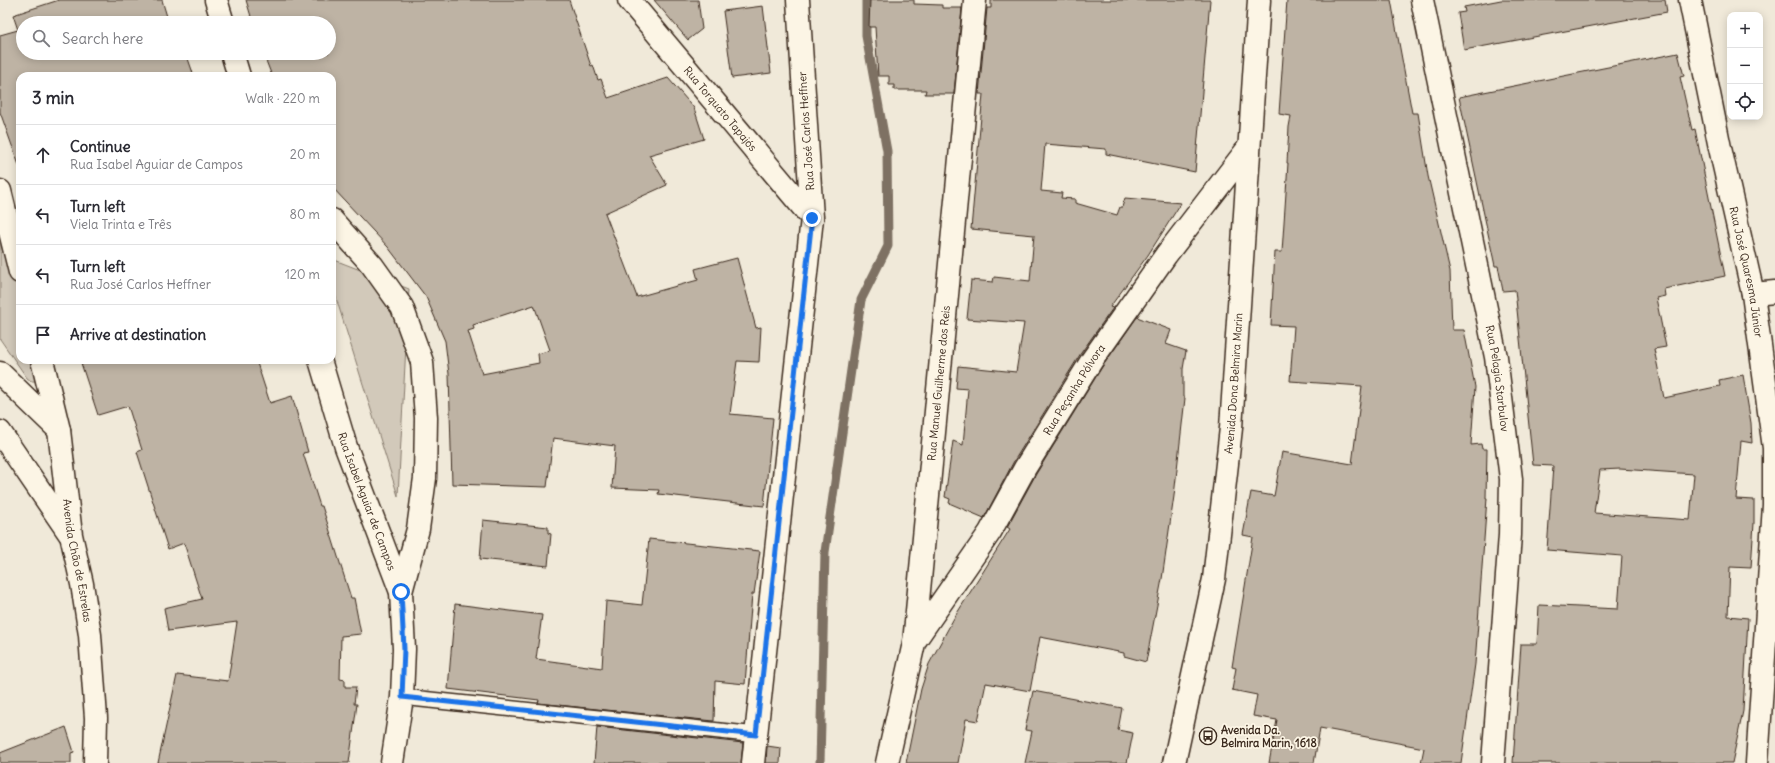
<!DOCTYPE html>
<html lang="en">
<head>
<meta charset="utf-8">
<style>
  :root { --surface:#fff; --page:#f2f2f3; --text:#2b2b33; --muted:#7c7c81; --line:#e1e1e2 }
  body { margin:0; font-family:Delius,sans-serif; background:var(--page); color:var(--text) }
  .controls { position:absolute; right:12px; top:12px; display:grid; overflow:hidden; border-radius:8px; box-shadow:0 2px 10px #0003 }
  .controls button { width:36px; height:36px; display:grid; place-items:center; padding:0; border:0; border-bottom:1px solid var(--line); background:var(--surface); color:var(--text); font:20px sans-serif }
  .stop { position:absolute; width:12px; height:12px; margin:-9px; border:3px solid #1a73e8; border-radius:50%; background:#fff }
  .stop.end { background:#1a73e8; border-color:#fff; box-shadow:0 1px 4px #0008 }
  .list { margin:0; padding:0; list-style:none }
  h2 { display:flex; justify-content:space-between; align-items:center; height:52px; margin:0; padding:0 16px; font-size:17px }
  h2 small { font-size:13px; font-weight:400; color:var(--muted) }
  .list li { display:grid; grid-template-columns:26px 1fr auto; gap:12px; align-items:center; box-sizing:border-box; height:60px; padding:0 16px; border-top:1px solid var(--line) }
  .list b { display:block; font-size:15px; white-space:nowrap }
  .list p { margin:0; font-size:13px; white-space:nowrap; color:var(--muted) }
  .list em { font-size:13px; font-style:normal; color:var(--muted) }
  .icon { flex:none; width:22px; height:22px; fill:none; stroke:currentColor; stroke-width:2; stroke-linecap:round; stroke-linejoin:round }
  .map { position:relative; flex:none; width:1775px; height:763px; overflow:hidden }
  .search { position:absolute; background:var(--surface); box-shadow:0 2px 10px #0003; left:16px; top:16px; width:320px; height:44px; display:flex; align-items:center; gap:10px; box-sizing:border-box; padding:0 14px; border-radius:22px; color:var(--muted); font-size:15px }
  .panel { position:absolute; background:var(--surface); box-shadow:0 2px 10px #0003; left:16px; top:72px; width:320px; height:292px; border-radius:12px }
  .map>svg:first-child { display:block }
</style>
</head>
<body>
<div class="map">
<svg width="1775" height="763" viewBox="0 0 1775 763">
  <rect width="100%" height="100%" fill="#f0e9d9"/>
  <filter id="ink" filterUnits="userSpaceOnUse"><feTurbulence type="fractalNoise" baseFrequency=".025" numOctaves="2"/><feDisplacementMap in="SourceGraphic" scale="8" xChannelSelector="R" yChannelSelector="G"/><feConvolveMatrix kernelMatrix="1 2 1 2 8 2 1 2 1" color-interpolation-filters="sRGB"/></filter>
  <g filter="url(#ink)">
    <g fill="#d2c9ba" stroke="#867a6c">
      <path d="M0,218L20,274V360H42L36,381H31L27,378L0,339Z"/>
      <path d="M332,259L409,289L398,496L332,285Z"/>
    </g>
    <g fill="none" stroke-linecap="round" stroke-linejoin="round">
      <path stroke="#7e7163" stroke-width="9" d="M820,763L825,552L861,300L888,246L887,151L866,36V0"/>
    </g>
    <g fill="#beb3a4" stroke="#3b2a1e" fill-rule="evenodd">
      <path d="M59,0H162L168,20L176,18L177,23H23V53H186L194,76H20V168L0,112V35L18,30L13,15Z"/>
      <path d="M246,0H569L591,66L593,65L598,80L601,79L608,98L668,78L694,108L704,139L649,155L667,185L605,213L637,297L698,280L695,269L737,258L756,328L761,327L759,362L737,361L730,414L773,418L764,506L658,494L659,490L612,488L615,446L553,438L547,487L452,484L449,374L445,341L426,297L388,247L332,187V76H272L263,53H329V23H253ZM534,305L550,350L538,354L539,363L482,374L468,331L474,329L473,325Z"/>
      <path d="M654,0H698L702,29L688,40Z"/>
      <path d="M870,0H914V4L942,5V8H962L954,94H925L926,90H894V85H889V76H878L875,27H869Z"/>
      <path d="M991,0H1210L1195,172L1106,154V149L1045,144L1041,191L1062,193L1061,198L1075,199V203L1117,215L1120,207H1122L1125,198L1181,203L1148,255L1110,307L1113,308L1081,353L1014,461L984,518L949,503L950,499L945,497L953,441L963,445L968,389L956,388L958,366L1016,372L1024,323L967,319L971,280L993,282L994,277L1030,281L1034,235L971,229L983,94H979L987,8H991Z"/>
      <path d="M1287,0H1391L1412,113H1418L1428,176L1450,271L1452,330H1464L1475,387L1471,445L1481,444L1482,449H1487L1486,498H1487L1475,664L1461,763H1421L1424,748L1320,728L1314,763H1269L1277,720L1253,716L1257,695L1232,690L1236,668L1232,667L1253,537L1243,535L1251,492L1274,496L1282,452L1352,464L1362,386L1290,381L1294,326L1271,325L1275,252H1282L1288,163H1287L1289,127L1291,116L1279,114Z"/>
      <path d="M1501,0H1665L1667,12L1464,50L1458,13L1465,12L1464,7Z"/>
      <path d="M763,6L771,73L732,78L723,11Z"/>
      <path d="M1678,53L1684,76L1680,77L1692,130L1695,129L1725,276L1664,289L1665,296L1656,298L1666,347L1654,349L1664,398L1720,386L1719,380L1743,375L1751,423L1752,443L1741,441L1736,499L1754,500V523L1751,568L1730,567L1728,616L1748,618L1743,711L1732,763H1513L1521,644H1537L1539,605L1618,609L1622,556L1547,550L1553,466L1533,465L1515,290L1503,291L1498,266H1495L1459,97ZM1620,469L1694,474L1690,520L1594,513L1600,470Z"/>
      <path d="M1137,317L1171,330L1166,344L1186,351L1183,369V397L1185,398L1174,496L1162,579L1146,662L1124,656V653L1040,637L1030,691L986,683L978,721L966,719L958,763H906L921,689L929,664L954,618L1010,529L1007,527L1036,474L1102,367Z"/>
      <path d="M80,360H256L270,403L292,396L308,452L303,453L320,506H322L351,598H354L361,634L341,636L340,679L345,680V687H356L354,704H357L349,763H158L177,675L228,681L237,622L168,631L164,608L202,599L184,543L168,549L137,452L142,450L128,406L98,415Z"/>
      <path d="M483,520L548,527V533L551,534L548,566L480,559Z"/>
      <path d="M649,539L760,551L754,594H752L745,684L715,681L714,721L538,703L539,700L448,689L455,604L542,615L536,659L602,668L606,601L642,605Z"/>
      <path d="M1033,691L1122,708L1118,730L1133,733L1127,763H1025L1032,731L1025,730Z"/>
      <path d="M66,727L74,752L71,753V763H0V753Z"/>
      <path d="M597,727L743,743L741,763H594Z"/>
      <path d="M767,746L781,748L780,763H766Z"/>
    </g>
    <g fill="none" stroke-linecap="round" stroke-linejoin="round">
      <defs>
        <path id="service" d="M402,697L757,735"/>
        <g id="minor">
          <path id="s1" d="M629,0L812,218"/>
          <path id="s2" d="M1422,0L1496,357L1511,479L1510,535L1493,763"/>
          <path id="s3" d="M1690,0L1720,148L1753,294L1774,448V505L1757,763"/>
          <path d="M0,191L20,272"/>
          <path d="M332,220L372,265L402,307L422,362L426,418L425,478L418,529L401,592"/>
          <path d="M1753,294L1775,292"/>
          <path id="s4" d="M42,360L59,430L71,535L82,584L90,635L96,718L95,763"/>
          <path d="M0,373L59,430"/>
          <path d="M0,432L69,533"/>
          <path id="s5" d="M914,642L990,532L1025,468L1092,360L1166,255L1249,147"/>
          <path d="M753,763L812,218L798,0"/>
          <path id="s6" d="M887,763L914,643L975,0"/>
        </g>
        <g id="tertiary">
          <path d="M216,0L223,23"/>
          <path d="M232,53L239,76"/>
          <path id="s7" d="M320,360L346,447L401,592L404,649L402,697L392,763"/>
        </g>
        <g id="primary">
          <path id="s8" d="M1174,763L1214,579L1231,428L1259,0"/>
        </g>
      </defs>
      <use href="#service" stroke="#3b2a1e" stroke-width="18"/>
      <use href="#minor" stroke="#3b2a1e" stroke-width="25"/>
      <use href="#tertiary" stroke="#3b2a1e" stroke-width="25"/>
      <use href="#primary" stroke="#3b2a1e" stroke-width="25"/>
      <use href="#service" stroke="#fcf5e5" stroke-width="15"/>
      <use href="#minor" stroke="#fcf5e5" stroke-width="22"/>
      <use href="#tertiary" stroke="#fcf5e5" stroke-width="22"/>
      <use href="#primary" stroke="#fcf5e5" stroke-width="22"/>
    </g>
  </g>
  <g fill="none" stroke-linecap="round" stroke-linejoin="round" filter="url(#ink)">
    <path stroke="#1a73e8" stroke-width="5" d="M401,592L404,649L402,697L756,735L812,218"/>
  </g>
  <defs>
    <symbol id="bus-ring" viewBox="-11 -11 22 22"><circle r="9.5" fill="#fcf5e5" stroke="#3b2a1e" stroke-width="1.5"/><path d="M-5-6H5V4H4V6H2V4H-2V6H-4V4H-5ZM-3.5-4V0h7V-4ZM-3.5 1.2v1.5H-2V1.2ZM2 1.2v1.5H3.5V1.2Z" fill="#3b2a1e"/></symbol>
  </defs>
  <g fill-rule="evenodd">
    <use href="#bus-ring" x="1198" y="726" width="20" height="20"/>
  </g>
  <g text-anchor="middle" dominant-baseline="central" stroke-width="3.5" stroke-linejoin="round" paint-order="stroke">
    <g font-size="11" fill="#3b2a1e" stroke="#fcf5e5">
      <text stroke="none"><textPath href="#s1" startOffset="142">Rua Torquato Tapajós</textPath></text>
      <text transform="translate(806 131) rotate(-94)">Rua José Carlos Heffner</text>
      <text stroke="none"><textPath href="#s3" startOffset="278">Rua José Quaresma Júnior</textPath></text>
      <text stroke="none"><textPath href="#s2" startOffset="386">Rua Pelagia Starbulov</textPath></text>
      <text stroke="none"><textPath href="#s6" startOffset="384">Rua Manuel Guilherme dos Reis</textPath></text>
      <text stroke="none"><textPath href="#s8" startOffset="385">Avenida Dona Belmira Marin</textPath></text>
      <text stroke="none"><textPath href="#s5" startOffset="299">Rua Peçanha Pólvora</textPath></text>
      <text stroke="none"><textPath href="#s7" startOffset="149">Rua Isabel Aguiar de Campos</textPath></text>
      <text stroke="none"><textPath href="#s4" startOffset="204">Avenida Chão de Estrelas</textPath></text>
    </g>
    <g font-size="11" font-weight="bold" fill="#3b2a1e" stroke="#fcf5e5" text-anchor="start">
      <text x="1221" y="730">Avenida Da.<tspan x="1221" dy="13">Belmira Marin, 1618</tspan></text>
    </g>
  </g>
</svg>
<div class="controls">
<button>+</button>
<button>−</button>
<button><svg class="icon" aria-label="locate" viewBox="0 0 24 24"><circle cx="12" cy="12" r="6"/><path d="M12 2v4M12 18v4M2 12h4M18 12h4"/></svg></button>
</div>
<div class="stop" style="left:401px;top:592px"></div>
<div class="stop end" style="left:812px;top:218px"></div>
<div class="search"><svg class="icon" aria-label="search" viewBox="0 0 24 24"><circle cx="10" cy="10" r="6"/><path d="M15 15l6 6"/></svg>Search here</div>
<section class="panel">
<h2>3 min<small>Walk · 220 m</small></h2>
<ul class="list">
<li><svg class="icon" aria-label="ahead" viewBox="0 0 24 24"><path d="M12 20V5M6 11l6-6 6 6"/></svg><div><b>Continue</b><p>Rua Isabel Aguiar de Campos</p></div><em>20 m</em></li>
<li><svg class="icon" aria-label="left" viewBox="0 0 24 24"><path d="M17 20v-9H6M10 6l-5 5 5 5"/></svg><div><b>Turn left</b><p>Viela Trinta e Três</p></div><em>80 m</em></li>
<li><svg class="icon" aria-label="left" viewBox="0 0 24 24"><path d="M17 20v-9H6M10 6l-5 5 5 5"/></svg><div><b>Turn left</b><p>Rua José Carlos Heffner</p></div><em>120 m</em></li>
<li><svg class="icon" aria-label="arrive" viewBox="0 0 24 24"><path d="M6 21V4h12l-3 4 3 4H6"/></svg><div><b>Arrive at destination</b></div></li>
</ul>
</section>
</div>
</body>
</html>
